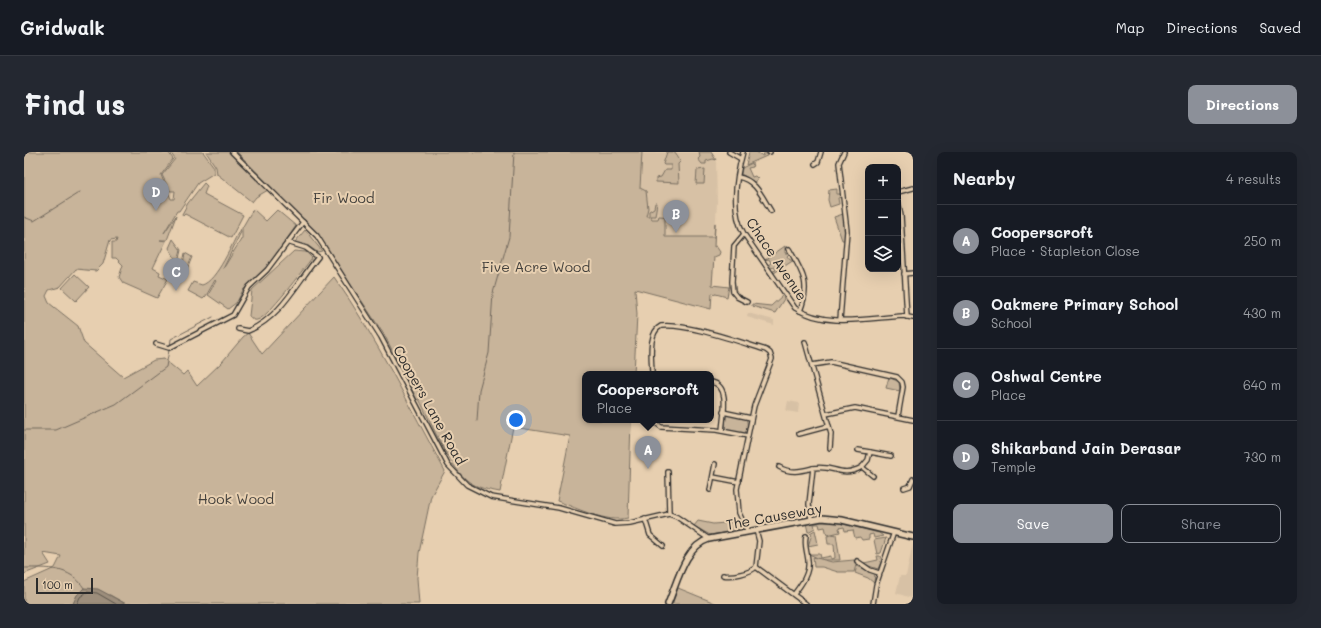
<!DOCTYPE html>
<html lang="en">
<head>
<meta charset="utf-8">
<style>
  :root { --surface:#171b24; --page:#242831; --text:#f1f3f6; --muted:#9ea1a6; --line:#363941; --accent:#8c9099 }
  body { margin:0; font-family:Mali,sans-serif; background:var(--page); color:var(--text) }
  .controls { position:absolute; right:12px; top:12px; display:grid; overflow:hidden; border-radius:8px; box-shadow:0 4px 16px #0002 }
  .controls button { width:36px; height:36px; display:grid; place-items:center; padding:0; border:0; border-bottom:1px solid var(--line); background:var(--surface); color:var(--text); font:20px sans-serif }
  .scale { position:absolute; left:12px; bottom:10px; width:57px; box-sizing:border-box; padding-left:4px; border:2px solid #2b2b2b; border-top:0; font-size:11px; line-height:14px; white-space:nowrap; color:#2b2b2b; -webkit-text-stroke:3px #e7cfb0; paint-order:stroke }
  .you { position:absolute; left:492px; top:268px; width:14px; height:14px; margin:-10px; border:3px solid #fff; border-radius:50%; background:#1a73e8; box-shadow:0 0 0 6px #1a73e833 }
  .badge { display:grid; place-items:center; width:26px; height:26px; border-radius:50%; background:var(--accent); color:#fff; font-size:13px; font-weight:700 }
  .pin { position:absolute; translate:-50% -33px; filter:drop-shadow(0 1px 2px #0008) }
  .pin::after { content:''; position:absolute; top:21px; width:14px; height:12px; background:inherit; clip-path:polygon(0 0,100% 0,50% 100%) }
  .popup { position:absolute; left:558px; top:219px; width:132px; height:52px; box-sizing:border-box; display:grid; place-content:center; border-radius:8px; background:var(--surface); filter:drop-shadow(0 1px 3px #0005); font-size:13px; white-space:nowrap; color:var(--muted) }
  .popup b { font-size:15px; color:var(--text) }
  .popup::after { content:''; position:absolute; left:50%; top:100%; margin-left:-8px; border:8px solid transparent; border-top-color:var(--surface) }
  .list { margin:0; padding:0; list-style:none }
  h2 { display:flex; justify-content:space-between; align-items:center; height:52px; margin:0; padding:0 16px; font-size:17px }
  h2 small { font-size:13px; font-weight:400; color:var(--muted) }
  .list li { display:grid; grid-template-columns:26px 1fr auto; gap:12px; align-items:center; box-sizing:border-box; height:72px; padding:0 16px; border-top:1px solid var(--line) }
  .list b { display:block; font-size:15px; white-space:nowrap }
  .list p { margin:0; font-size:13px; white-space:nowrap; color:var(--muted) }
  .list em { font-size:13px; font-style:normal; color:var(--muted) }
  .actions { display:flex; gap:8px; padding:12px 16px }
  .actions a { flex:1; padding:9px 0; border:1px solid var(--accent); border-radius:8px; text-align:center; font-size:14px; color:var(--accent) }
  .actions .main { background:var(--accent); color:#fff }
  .icon { flex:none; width:22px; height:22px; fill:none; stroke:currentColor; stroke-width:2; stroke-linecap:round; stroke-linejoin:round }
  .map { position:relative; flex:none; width:889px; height:452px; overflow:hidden; border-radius:8px }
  header { display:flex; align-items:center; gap:24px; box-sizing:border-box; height:56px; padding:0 20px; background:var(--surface); border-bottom:1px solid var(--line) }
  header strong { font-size:19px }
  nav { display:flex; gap:22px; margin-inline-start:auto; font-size:14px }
  .intro { display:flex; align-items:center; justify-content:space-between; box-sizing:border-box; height:96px; padding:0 24px }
  h1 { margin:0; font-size:28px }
  .button { padding:10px 18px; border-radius:8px; background:var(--accent); color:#fff; font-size:14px; font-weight:700 }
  main { display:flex; gap:24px; padding:0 24px }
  aside { flex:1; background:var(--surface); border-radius:8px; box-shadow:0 4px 16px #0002 }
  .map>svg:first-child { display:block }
</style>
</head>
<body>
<header>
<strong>Gridwalk</strong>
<nav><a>Map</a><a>Directions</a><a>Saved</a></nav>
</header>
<div class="intro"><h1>Find us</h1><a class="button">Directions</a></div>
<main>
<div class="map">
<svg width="889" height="452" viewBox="0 0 889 452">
  <rect width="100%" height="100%" fill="#e7cfb0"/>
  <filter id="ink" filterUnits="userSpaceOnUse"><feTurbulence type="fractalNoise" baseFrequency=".025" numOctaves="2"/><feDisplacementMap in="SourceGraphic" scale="8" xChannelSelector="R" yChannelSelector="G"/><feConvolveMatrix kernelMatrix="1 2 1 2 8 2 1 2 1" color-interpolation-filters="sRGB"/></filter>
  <g filter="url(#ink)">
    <g fill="#d7c1a5">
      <path d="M618,0H687L692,10L693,50L687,157L611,137Z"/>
      <path d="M724,161L750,168V173L723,165Z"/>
      <path d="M764,249L775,251L774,261L762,259Z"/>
      <path d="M889,391V444L887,446L872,441L876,424H882Z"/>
    </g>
    <g fill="#c8b49a" stroke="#7a7062">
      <path d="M0,0H144L149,7L137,23L147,47H150L151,39H146L138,23L151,7L146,0H179L190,15V21L174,31L155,59H153L140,81L152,64L143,88H136L142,89L129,116L136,120L135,123L144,127L133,146L99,131L95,125L99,113L92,106H88V90H92L93,87L86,88L79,112L72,119L52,117L36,135L25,138L22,144L25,151L54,174L60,191L99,225L130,208L140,207L159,223L163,219L173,234L198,210L219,185L224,181L238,202L310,125C353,186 385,254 421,319L407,344L395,401L393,426L395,452H102L86,443H53L49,452H0V430L31,416L37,404L19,401L26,412L0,422Z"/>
      <path d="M182,0H205L244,38L232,45L228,50L193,22L192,15Z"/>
      <path d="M213,0H618L616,36L622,39L624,56L622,64H625V59L630,56L631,51H633L631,64H626L628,67H634L635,64L650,65V66H641V85H690L691,71L690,95L692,94L696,100L695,103L690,105L688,133L705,135L703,145L688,141L687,157L611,137L613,162L610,222H561V268H607L604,366C581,371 556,357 533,349L546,284L489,275L476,340C465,338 453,336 444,329C424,314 407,270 395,247L393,248L361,184L294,83Z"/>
      <path d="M643,0H651L657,9L654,12L655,31L632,30V26L637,25L641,18H647V13H640L639,12Z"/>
      <path d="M675,0H687L692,8L689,7L682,9V12H678L674,7L676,5Z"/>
      <path d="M725,0H732L739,4L740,1L745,3L722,13Z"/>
      <path d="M728,11L729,15L724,16L728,25L731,24L734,27L730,30L717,22L718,16Z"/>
      <path d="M681,17L680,32H672L673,18Z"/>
      <path d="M180,31L183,34L180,42L219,63L207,86L161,62L159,64L158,62L164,51Z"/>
      <path d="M813,37V42H817V45L814,46L815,52L806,55L804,48L805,38Z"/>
      <path d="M229,57L242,69L253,58L272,74L242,116L219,138L213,150L204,157L184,143L192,129L191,128L182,144L179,147L164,139L169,130L178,133C193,129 209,90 216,77L217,80L199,117L218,86V76Z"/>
      <path d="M819,58L821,88H818L810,65L819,62Z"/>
      <path d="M281,78L298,99L293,100L283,93L271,90Z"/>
      <path d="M149,87L157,98L154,111L145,96Z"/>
      <path d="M761,94V101H766L763,104L766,108H770L750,121L749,119L752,118L750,115L747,116L744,113L747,111L745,107L741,108Z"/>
      <path d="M270,99L282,100L288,106C279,117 244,166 233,168C230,169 227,166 225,164L228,138Z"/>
      <path d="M161,101L168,105L162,120L158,117Z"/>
      <path d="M51,122L65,135L52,149L38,136Z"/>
      <path d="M759,143L760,147L751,161L728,154V152L747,154Z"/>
      <path d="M865,225L875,230L876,239L862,236Z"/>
      <path d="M702,262L722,267C724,271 724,279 720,282L701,278Z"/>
      <path d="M674,369L689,372L715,370L718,376L717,378L686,383L670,374Z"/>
      <path d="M794,370H811L855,381L859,384L850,386L849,382L845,383V387L838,388L836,385L831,386L829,378L821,379L820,375L815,376L816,380L803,383L801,375L796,376L795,372H790L791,376L784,380L782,371Z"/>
      <path d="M791,378L794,392L784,394L788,382L786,381Z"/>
      <path d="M812,382L816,408H798L785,402H796L797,406L807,404V407L811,406L810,392H804L803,384Z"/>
      <path d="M862,386L857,401L853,402L850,388Z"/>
      <path d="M853,404H856L858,408L854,417L845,414L840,411L854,408Z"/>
      <path d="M789,405L808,410L830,408L832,413L830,420H814L798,415H790Z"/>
      <path d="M833,414L851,421L850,431L844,426L831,421Z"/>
      <path d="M654,436L691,451L693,452H648Z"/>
    </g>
    <path fill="#9d8e7b" stroke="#6f665b" d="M60,436L74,437L102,452H49L53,443Z"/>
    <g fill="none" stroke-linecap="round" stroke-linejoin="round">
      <path stroke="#59534b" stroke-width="1" d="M53,452L56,445L63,440L73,441L92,452"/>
      <g stroke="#6f665b" stroke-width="1">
        <path d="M0,65L10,69L56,40"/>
        <path d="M146,195L147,187L189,165"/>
        <path d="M453,269L455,238L465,201L469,141L485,85L490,0"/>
        <path d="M0,278H32L92,252L142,215L145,198"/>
        <path d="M0,416C23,416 46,414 60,436"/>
      </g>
      <defs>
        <g id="street">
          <path d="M208,0L293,84L357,185L424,313L443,333L467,345L535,356L591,372L606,371L645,362L653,365L685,387"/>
          <path d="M705,0L717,7"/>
          <path d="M719,0C712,25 706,58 720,82L771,156C802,176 844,166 879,164L889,166"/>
          <path d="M745,0H746"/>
          <path d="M791,12L794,10L797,0"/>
          <path d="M714,25C732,28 738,45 747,59"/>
          <path d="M874,40L889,36"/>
          <path d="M874,48L877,64L883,165"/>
          <path d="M720,82L710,94L708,130L709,140L713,145L723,150"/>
          <path d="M765,97C779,121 787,132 776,159"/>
          <path d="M880,122L889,121"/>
          <path d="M816,168L823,79L815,11L820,0"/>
          <path d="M214,177L224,179C257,165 272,132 294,105L282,96L263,90"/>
          <path d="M781,190L807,282L806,296"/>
          <path d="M132,192L145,196L209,163L225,135L243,118L279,70"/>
          <path d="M788,213L807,210L873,225L878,230L879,235L874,264"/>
          <path d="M628,222C628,209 623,181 637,174C662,171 716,190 742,198L746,201L748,207L730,254L713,337L715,361L724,380"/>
          <path d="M687,230C707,233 699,264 698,279"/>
          <path d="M699,260L727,266"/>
          <path d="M802,262L831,256L889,268"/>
          <path d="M628,268L637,275L692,278L724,284"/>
          <path d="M775,282L805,274"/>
          <path d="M834,298L846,300"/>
          <path d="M755,315C767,322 777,319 789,316"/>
          <path d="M644,320L645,362"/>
          <path d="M849,324L838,315L844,308L846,300L867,304"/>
          <path d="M689,325L715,330"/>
          <path d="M880,336L886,334L889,327"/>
          <path d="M686,338L691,312"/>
          <path d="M621,367L626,383L639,394"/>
          <path d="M787,367L785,352L789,316C810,312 816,327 838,315"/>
          <path d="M833,409L846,418L855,421"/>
          <path d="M732,415L782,452"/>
          <path d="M699,423C708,425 726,421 732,415L735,389L732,378"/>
          <path d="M770,442C777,433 786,421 784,408C783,399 780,393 782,384"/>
          <path d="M849,452L852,433L870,380"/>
        </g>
        <path id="secondary" d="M644,452C653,431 661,394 685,387L798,366L818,368L889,385"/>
      </defs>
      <use href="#street" stroke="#2b2b2b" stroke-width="6"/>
      <use href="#secondary" stroke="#2b2b2b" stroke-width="8"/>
      <use href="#street" stroke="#e7cfb0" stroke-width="3.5"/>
      <use href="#secondary" stroke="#e7cfb0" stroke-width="5"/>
    </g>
  </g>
  <g text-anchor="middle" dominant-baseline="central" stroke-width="4" stroke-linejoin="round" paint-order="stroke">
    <g font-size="14" fill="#43403c" stroke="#e7cfb0">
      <text x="320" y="45">Fir Wood</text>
      <text x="512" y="114">Five Acre Wood</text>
      <text x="212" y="346">Hook Wood</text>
    </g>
    <g font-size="14" fill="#2b2b2b" stroke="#e7cfb0">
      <text transform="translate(753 107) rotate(56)">Chace Avenue</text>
      <text transform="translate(406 253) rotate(61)">Coopers Lane Road</text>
      <text transform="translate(750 364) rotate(-10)">The Causeway</text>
    </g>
  </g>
</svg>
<div class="controls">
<button>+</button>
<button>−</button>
<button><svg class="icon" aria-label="layers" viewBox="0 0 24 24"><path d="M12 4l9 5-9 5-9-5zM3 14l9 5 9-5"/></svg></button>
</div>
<div class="scale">100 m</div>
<div class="you"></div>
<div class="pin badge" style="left:624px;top:317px">A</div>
<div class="popup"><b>Cooperscroft</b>Place</div>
<div class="pin badge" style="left:652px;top:81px">B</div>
<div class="pin badge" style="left:152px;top:139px">C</div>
<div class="pin badge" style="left:132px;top:59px">D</div>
</div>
<aside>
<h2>Nearby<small>4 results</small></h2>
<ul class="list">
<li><span class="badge">A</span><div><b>Cooperscroft</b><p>Place · Stapleton Close</p></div><em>250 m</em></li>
<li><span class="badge">B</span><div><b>Oakmere Primary School</b><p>School</p></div><em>430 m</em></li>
<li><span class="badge">C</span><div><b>Oshwal Centre</b><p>Place</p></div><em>640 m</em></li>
<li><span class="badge">D</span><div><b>Shikarband Jain Derasar</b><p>Temple</p></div><em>730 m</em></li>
</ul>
<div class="actions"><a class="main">Save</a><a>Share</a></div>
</aside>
</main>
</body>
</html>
